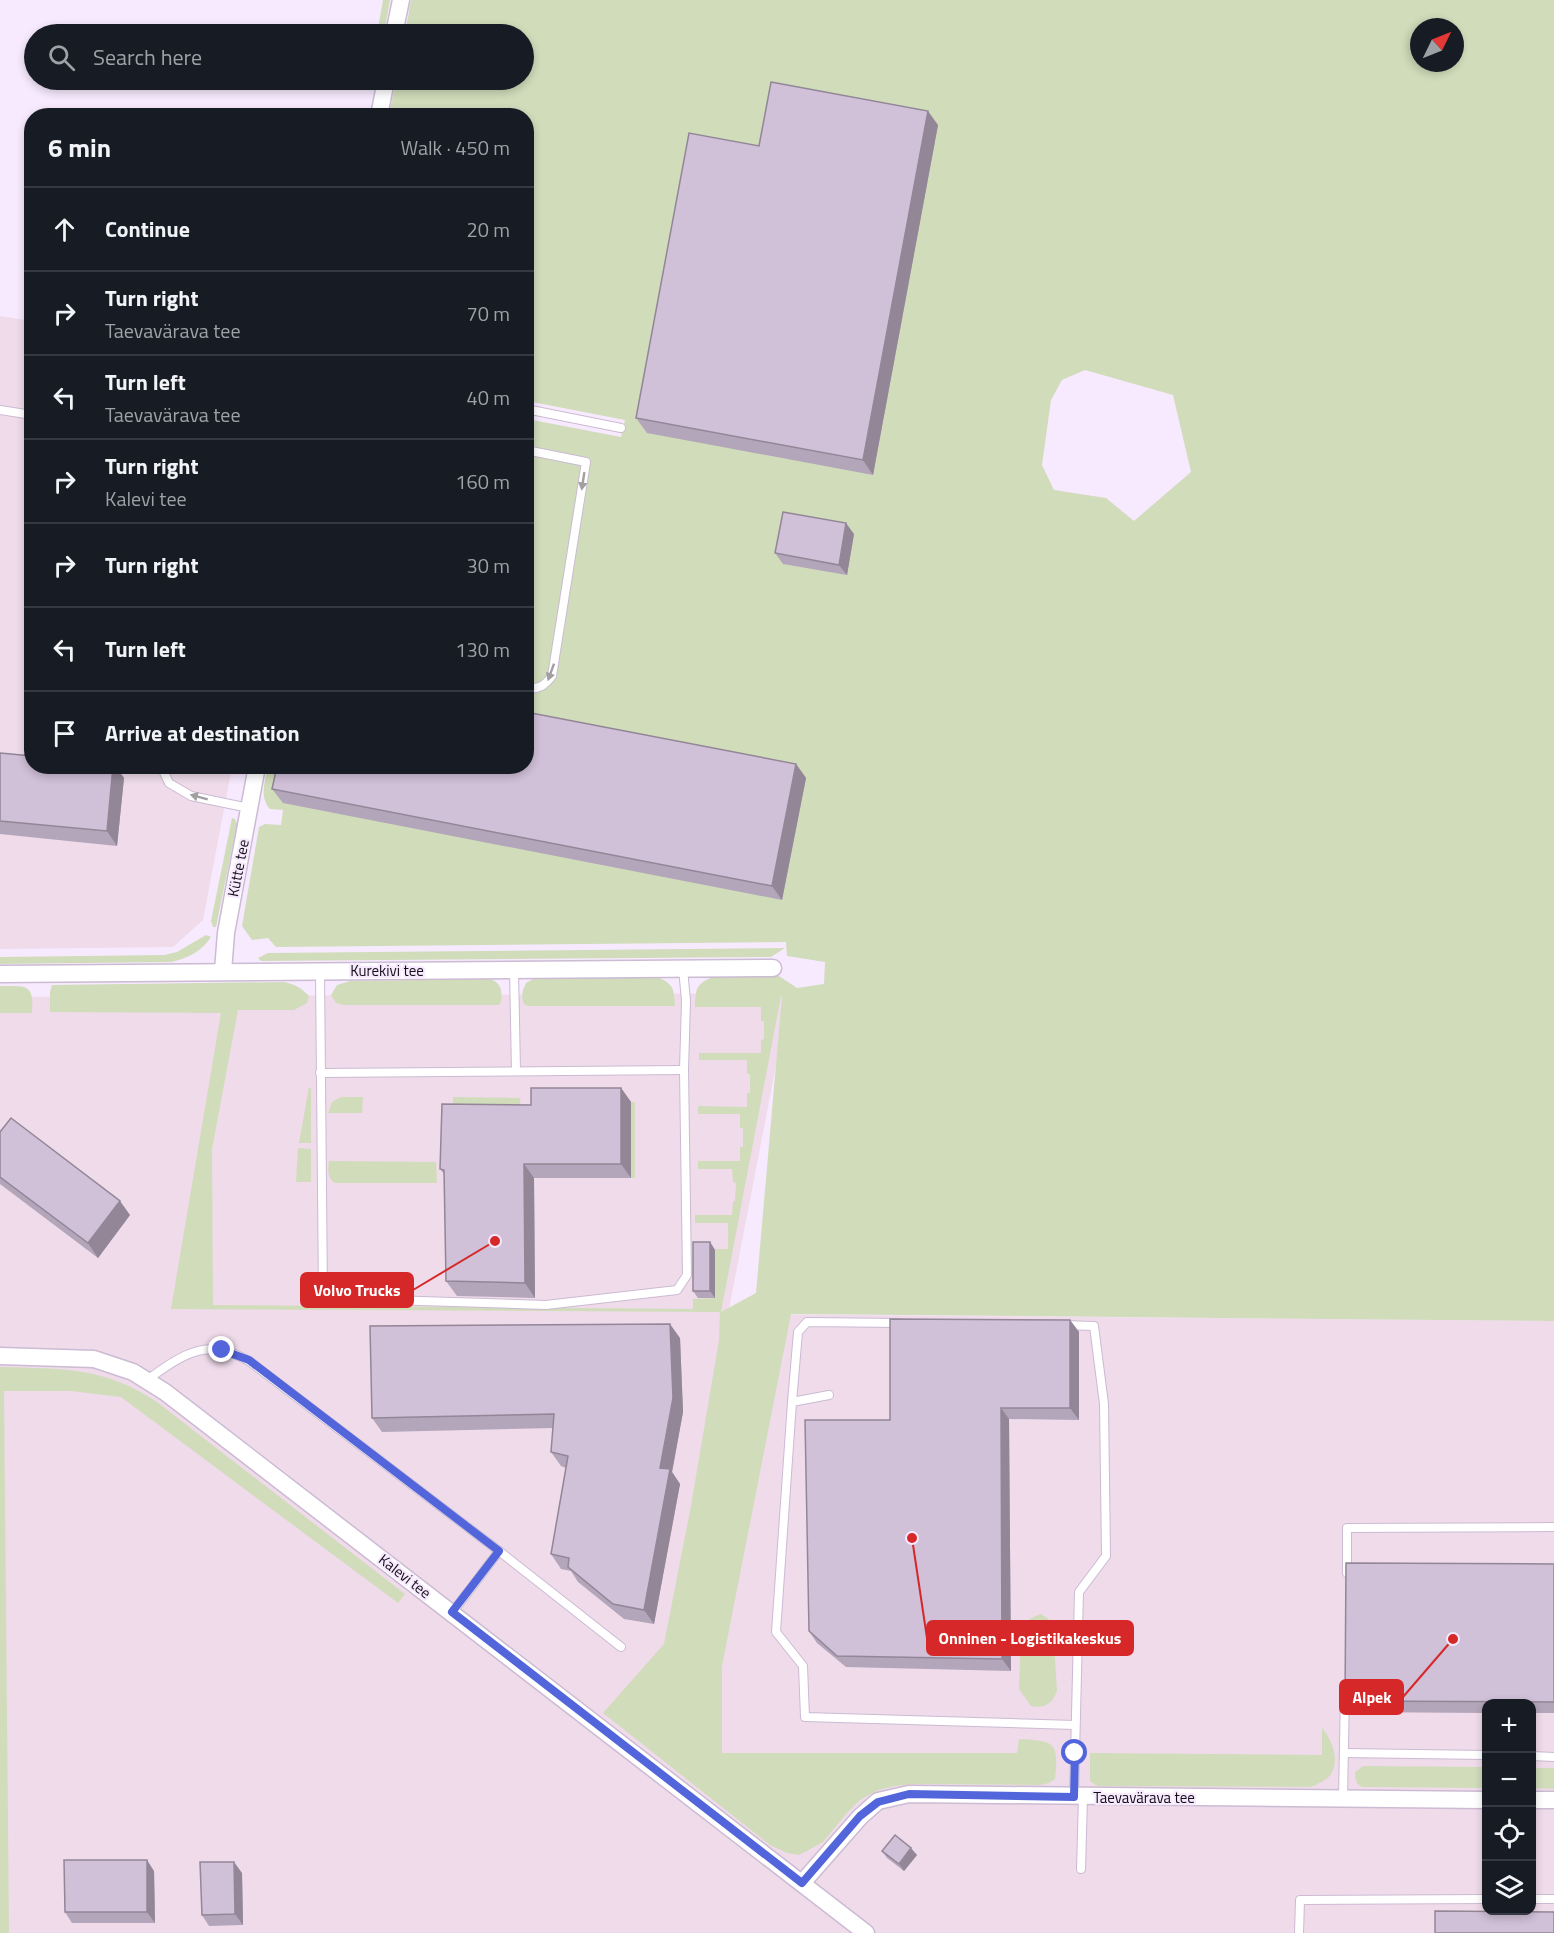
<!DOCTYPE html>
<html lang="en">
<head>
<meta charset="utf-8">
<style>
  :root { --surface:#171b24; --page:#20242c; --text:#f1f3f6; --muted:#9ea1a6; --line:#363941 }
  body { margin:0; font-family:"Titillium Web",sans-serif; background:var(--page); color:var(--text) }
  .controls { position:absolute; right:18px; bottom:18px; display:grid; overflow:hidden; border-radius:12px; box-shadow:0 3px 9px #0003 }
  .controls button { width:54px; height:54px; display:grid; place-items:center; padding:0; border:0; border-bottom:2px solid var(--line); background:var(--surface); color:var(--text); font:30px sans-serif }
  .compass { position:absolute; left:1410px; top:18px; width:54px; height:54px; border-radius:50%; background:var(--surface); box-shadow:0 3px 9px #0003; rotate:47deg }
  .stop { position:absolute; width:18px; height:18px; margin:-14px; border:4px solid #5265db; border-radius:50%; background:#fff }
  .stop.end { background:#5265db; border-color:#fff; box-shadow:0 2px 6px #0008 }
  .list { margin:0; padding:0; list-style:none }
  h2 { display:flex; justify-content:space-between; align-items:center; height:78px; margin:0; padding:0 24px; font-size:26px }
  h2 small { font-size:20px; font-weight:400; color:var(--muted) }
  .list li { display:grid; grid-template-columns:39px 1fr auto; gap:18px; align-items:center; box-sizing:border-box; height:84px; padding:0 24px; border-top:2px solid var(--line) }
  .list b { display:block; font-size:22px; white-space:nowrap }
  .list p { margin:0; font-size:20px; white-space:nowrap; color:var(--muted) }
  .list em { font-size:20px; font-style:normal; color:var(--muted) }
  .icon { flex:none; width:33px; height:33px; fill:none; stroke:currentColor; stroke-width:2; stroke-linecap:round; stroke-linejoin:round }
  .map { position:relative; flex:none; width:1554px; height:1933px; overflow:hidden }
  .search { position:absolute; background:var(--surface); box-shadow:0 3px 9px #0003; left:24px; top:24px; width:510px; height:66px; display:flex; align-items:center; gap:15px; box-sizing:border-box; padding:0 21px; border-radius:33px; color:var(--muted); font-size:22px }
  .panel { position:absolute; background:var(--surface); box-shadow:0 3px 9px #0003; left:24px; top:108px; width:510px; height:666px; border-radius:24px }
  .map>svg:first-child { display:block }
</style>
</head>
<body>
<div class="map">
<svg width="1554" height="1933" viewBox="0 0 1554 1933">
  <rect width="100%" height="100%" fill="#f7eafe"/>
  <g fill="#efdbea" fill-rule="evenodd">
    <path d="M0,316L31,321L32,766L232,767L203,920L173,947L0,949Z"/>
    <path d="M790,993L728,1314L1554,1321V1933H0V997ZM1486,1704H1532V1910H1486Z"/>
  </g>
  <g fill="#d1dcbb" fill-rule="evenodd">
    <path d="M383,0H390L384,34H377Z"/>
    <path d="M411,0H1554V1321L791,1314L722,1666V1753H1017L1019,1739C1055,1741 1059,1742 1055,1779L1049,1783L1040,1785L914,1784L895,1786L878,1790L860,1800L847,1813L823,1842L799,1855L787,1853L770,1845L603,1713L664,1644L691,1506L719,1340L720,1312L171,1309L221,1013L50,1012V992L52,985L284,982C294,984 302,988 309,996L307,1003L294,1010H238L212,1149L213,1305L693,1309V1299L715,1298V1249H728V1223H695V1215H732L733,1202L735,1201L736,1183L733,1182L732,1169H698V1161H740V1147H743V1128H740V1114H698V1106L747,1107V1093H750V1074H747V1060H699V1053H761V1040L764,1039V1021H761V1007H695C696,989 695,985 712,977L779,976L797,988L824,984L825,962L787,956L786,942L276,947L268,938L252,940L242,926L259,827L265,824L281,825L283,810L270,809C259,797 265,781 268,767L526,766L527,419L621,437L625,420L527,401L526,116L389,115L396,80H524V34H405ZM1419,27H1455V63H1419ZM1085,370L1173,395L1191,472L1134,521L1106,498L1054,490L1042,465L1051,400L1062,380ZM782,996L756,1293L721,1312L781,996Z"/>
    <path d="M232,818L235,819L237,824L216,927H213L211,921Z"/>
    <path d="M206,935L211,937C201,952 188,958 171,962L0,964V957L164,955L177,952Z"/>
    <path d="M785,948L771,957L261,961L258,958L268,953Z"/>
    <path d="M657,977C674,984 674,989 675,1006H528L524,1004C521,997 522,990 526,983L535,978Z"/>
    <path d="M490,979C502,983 502,992 501,1002L499,1005H343L336,1003L331,995L337,985L350,981Z"/>
    <path d="M0,986C27,986 34,983 32,1013H0Z"/>
    <path d="M309,1087L311,1089V1143H299Z"/>
    <path d="M341,1097H363L362,1113H328L332,1102Z"/>
    <path d="M453,1097L520,1098L521,1119H453Z"/>
    <rect x="631" y="1102" width="4" height="76"/>
    <path d="M298,1148L311,1149V1182H296Z"/>
    <path d="M329,1161L436,1162L437,1183H335C327,1178 328,1170 329,1161Z"/>
    <path d="M0,1367C62,1369 103,1366 157,1402L405,1594L398,1603L121,1397L71,1391H4L9,1933H0Z"/>
    <path d="M1041,1614L1051,1621L1053,1628L1057,1691C1052,1704 1044,1709 1031,1706L1019,1689L1021,1632C1025,1621 1030,1618 1041,1614Z"/>
    <path d="M1322,1728C1332,1740 1340,1759 1331,1774C1327,1780 1318,1784 1311,1787L1097,1786L1090,1781V1753L1322,1755Z"/>
    <path d="M1363,1766L1486,1767V1788L1363,1787C1356,1785 1355,1779 1355,1772Z"/>
    <path d="M1532,1768H1554V1789L1532,1788Z"/>
  </g>
  <g fill="none" stroke-linecap="round" stroke-linejoin="round">
    <defs>
      <g id="service">
        <path d="M526,409L621,428"/>
        <path d="M0,410L32,415"/>
        <path d="M526,450L586,462L552,676C545,685 539,690 526,688"/>
        <path d="M161,766L169,783L191,796L249,808"/>
        <path d="M514,970L516,1071"/>
        <path d="M320,971L323,1298L546,1305L677,1290L687,1275L684,1070L686,1001L683,968"/>
        <path d="M320,1073L684,1070"/>
        <path d="M1063,1325L1094,1326L1104,1404L1106,1556L1079,1592L1074,1796"/>
        <path d="M147,1380C168,1365 194,1344 223,1350C232,1352 241,1357 249,1361L499,1551L621,1647"/>
        <path d="M829,1395L792,1402L776,1632L803,1666L805,1717L1075,1725"/>
        <path d="M792,1402L798,1332L807,1322L900,1323"/>
        <path d="M1347,1573V1528L1554,1527"/>
        <path d="M452,1613L499,1551"/>
        <path d="M1344,1753L1486,1755"/>
        <path d="M1532,1756L1554,1757"/>
        <path d="M1343,1799L1345,1691"/>
        <path d="M1081,1869L1083,1797"/>
        <path d="M1532,1899H1554"/>
        <path d="M1299,1933L1300,1900L1486,1899"/>
      </g>
      <g id="minor">
        <path d="M394,34L401,0"/>
        <path d="M379,116L386,80"/>
        <path d="M223,971L226,933L257,766"/>
        <path d="M0,974L773,968"/>
        <path d="M0,1356L94,1359L133,1372L165,1392L866,1933"/>
        <path d="M1532,1800H1554"/>
        <path d="M802,1883L860,1817L878,1801L909,1794L1486,1800"/>
      </g>
    </defs>
    <use href="#service" stroke="#cbbbd3" stroke-width="10"/>
    <use href="#minor" stroke="#cbbbd3" stroke-width="19"/>
    <use href="#service" stroke="#fff" stroke-width="8"/>
    <use href="#minor" stroke="#fff" stroke-width="16"/>
  </g>
  <g fill="#b3a5ba">
    <path d="M938,125L873,475L647,433L636,418L759,146Z"/>
    <path d="M854,534L847,575L783,564L775,553Z"/>
    <path d="M0,753L32,766H115L124,778L117,846L0,834Z"/>
    <path d="M796,764L806,778L782,900L283,803L272,789Z"/>
    <path d="M621,1088L631,1102V1178H534L535,1298L457,1296L446,1281L444,1174L440,1169L531,1105Z"/>
    <path d="M0,1132L130,1215L98,1258L0,1184Z"/>
    <path d="M710,1242L715,1250V1298H698L693,1291Z"/>
    <path d="M1070,1320L1079,1332V1420L1009,1419L1011,1671L846,1667L817,1643L809,1631L890,1420Z"/>
    <path d="M680,1338L683,1412L672,1472L680,1484L654,1624L624,1619L578,1582L571,1571L561,1569L551,1554L566,1468L561,1466L551,1452L553,1428L382,1432L372,1418Z"/>
    <path d="M1554,1564V1713H1532V1704H1486V1713L1353,1712L1345,1701Z"/>
    <path d="M882,1851L917,1855L904,1871L887,1858Z"/>
    <path d="M154,1871L155,1923H72L65,1912Z"/>
    <path d="M242,1873L243,1925L209,1926L202,1915Z"/>
  </g>
  <g fill="#928697">
    <path d="M928,111L938,125L873,475L863,460Z"/>
    <path d="M846,523L854,534L847,575L839,565Z"/>
    <path d="M796,764L806,778L782,900L772,886Z"/>
    <path d="M113,766H115L124,778L117,846L107,831Z"/>
    <path d="M621,1088L631,1102V1178L621,1164Z"/>
    <path d="M524,1164L534,1178L535,1298L525,1283Z"/>
    <path d="M120,1201L130,1215L98,1258L88,1243Z"/>
    <path d="M710,1242L715,1250V1298L710,1291Z"/>
    <path d="M1070,1320L1079,1332V1420L1070,1408Z"/>
    <path d="M670,1324L680,1338L683,1412L672,1472L680,1484L654,1624L644,1610L660,1468Z"/>
    <path d="M1001,1408L1009,1419L1011,1671L1002,1659Z"/>
    <path d="M911,1848L917,1855L904,1871L899,1864Z"/>
    <path d="M147,1860L154,1871L155,1923L147,1912Z"/>
    <path d="M234,1862L242,1873L243,1925L235,1914Z"/>
  </g>
  <g fill="#d0c0d8" stroke="#928697" stroke-width="1.5">
    <path d="M771,82L928,111L863,460L636,418L689,133L759,146Z"/>
    <path d="M783,512L846,523L839,565L775,553Z"/>
    <path d="M526,712L796,764L772,886L272,789L277,766H526Z"/>
    <path d="M0,753L32,756V766H113L107,831L0,821Z"/>
    <path d="M531,1088H621V1164H524L525,1283L446,1281L444,1170L440,1169L442,1104L531,1105Z"/>
    <path d="M11,1118L120,1201L88,1243L0,1177V1132Z"/>
    <rect x="693" y="1242" width="17" height="49"/>
    <path d="M890,1319L1070,1320V1408H1001L1002,1659L837,1656L809,1631L805,1420H890Z"/>
    <path d="M670,1324L673,1398L660,1468L670,1469L644,1610L613,1604L568,1567L569,1558L551,1554L568,1456L551,1452L554,1414L372,1418L370,1326Z"/>
    <path d="M1346,1563L1554,1564V1702L1345,1701Z"/>
    <path d="M895,1835L911,1848L899,1864L882,1851Z"/>
    <path d="M64,1860H147V1912H65Z"/>
    <path d="M200,1862H234L235,1914L202,1915Z"/>
    <path d="M1435,1911L1554,1912V1933H1435Z"/>
  </g>
  <defs><path id="oneway-solid" d="M-6-.8H1V-3.2L6.5 0L1 3.2V.8H-6Z" transform="scale(1.5)"/></defs>
  <g fill="#a19fa2">
    <use href="#oneway-solid" transform="translate(583 481) rotate(99)"/>
    <use href="#oneway-solid" transform="translate(551 672) rotate(110)"/>
    <use href="#oneway-solid" transform="translate(199 797) rotate(-165)"/>
  </g>
  <g fill="none" stroke-linecap="round" stroke-linejoin="round">
    <path stroke="#5265db" stroke-width="8" d="M222,1350L249,1360L499,1551L452,1612L802,1883L860,1816L878,1802L909,1794L1074,1797L1075,1753"/>
  </g>
  <g text-anchor="middle" dominant-baseline="central" stroke-width="4.5" stroke-linejoin="round" paint-order="stroke">
    <g font-size="15" fill="#140f17" stroke="#f7eafe">
      <text transform="translate(238 868) rotate(-79)">Kütte tee</text>
      <text x="387" y="970">Kurekivi tee</text>
      <text transform="translate(405 1576) rotate(38)">Kalevi tee</text>
      <text x="1144" y="1797">Taevavärava tee</text>
    </g>
  </g>
  <path fill="none" stroke="#d62828" stroke-width="2" d="M495 1241L413 1290M912 1538L927 1638M1453 1639L1403 1697"/>
  <g fill="#d62828" stroke="#f7eafe" stroke-width="2">
    <circle cx="495" cy="1241" r="6"/>
    <circle cx="912" cy="1538" r="6"/>
    <circle cx="1453" cy="1639" r="6"/>
  </g>
  <g fill="#d62828" stroke="#d62828" stroke-width="2">
    <rect x="301" y="1273" width="112" height="34" rx="6"/>
    <rect x="927" y="1621" width="206" height="34" rx="6"/>
    <rect x="1340" y="1680" width="63" height="34" rx="6"/>
  </g>
  <g font-size="16" text-anchor="middle" font-weight="bold" fill="#fff">
    <text x="357" y="1296">Volvo Trucks</text>
    <text x="1030" y="1644">Onninen - Logistikakeskus</text>
    <text x="1372" y="1703">Alpek</text>
  </g>
</svg>
<div class="controls">
<button>+</button>
<button>−</button>
<button><svg class="icon" aria-label="locate" viewBox="0 0 24 24"><circle cx="12" cy="12" r="6"/><path d="M12 2v4M12 18v4M2 12h4M18 12h4"/></svg></button>
<button><svg class="icon" aria-label="layers" viewBox="0 0 24 24"><path d="M12 4l9 5-9 5-9-5zM3 14l9 5 9-5"/></svg></button>
</div>
<svg class="compass" viewBox="-18 -18 36 36"><path d="M0-13l5 13h-10z" fill="#e53935"/><path d="M0 13l5-13h-10z" fill="#9ea1a6"/></svg>
<div class="stop" style="left:1075px;top:1753px"></div>
<div class="stop end" style="left:222px;top:1350px"></div>
<div class="search"><svg class="icon" aria-label="search" viewBox="0 0 24 24"><circle cx="10" cy="10" r="6"/><path d="M15 15l6 6"/></svg>Search here</div>
<section class="panel">
<h2>6 min<small>Walk · 450 m</small></h2>
<ul class="list">
<li><svg class="icon" aria-label="ahead" viewBox="0 0 24 24"><path d="M12 20V5M6 11l6-6 6 6"/></svg><div><b>Continue</b></div><em>20 m</em></li>
<li><svg class="icon" aria-label="right" viewBox="0 0 24 24"><path d="M7 20v-9h11M14 6l5 5-5 5"/></svg><div><b>Turn right</b><p>Taevavärava tee</p></div><em>70 m</em></li>
<li><svg class="icon" aria-label="left" viewBox="0 0 24 24"><path d="M17 20v-9H6M10 6l-5 5 5 5"/></svg><div><b>Turn left</b><p>Taevavärava tee</p></div><em>40 m</em></li>
<li><svg class="icon" aria-label="right" viewBox="0 0 24 24"><path d="M7 20v-9h11M14 6l5 5-5 5"/></svg><div><b>Turn right</b><p>Kalevi tee</p></div><em>160 m</em></li>
<li><svg class="icon" aria-label="right" viewBox="0 0 24 24"><path d="M7 20v-9h11M14 6l5 5-5 5"/></svg><div><b>Turn right</b></div><em>30 m</em></li>
<li><svg class="icon" aria-label="left" viewBox="0 0 24 24"><path d="M17 20v-9H6M10 6l-5 5 5 5"/></svg><div><b>Turn left</b></div><em>130 m</em></li>
<li><svg class="icon" aria-label="arrive" viewBox="0 0 24 24"><path d="M6 21V4h12l-3 4 3 4H6"/></svg><div><b>Arrive at destination</b></div></li>
</ul>
</section>
</div>
</body>
</html>
